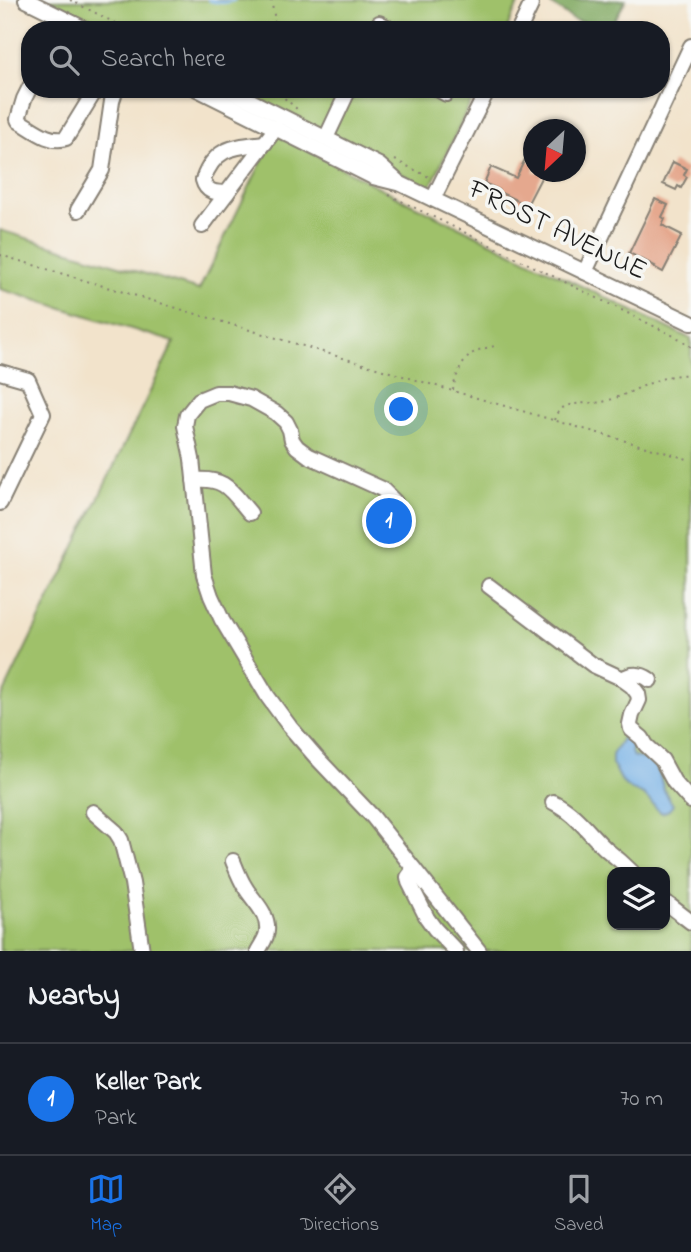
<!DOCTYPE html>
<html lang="en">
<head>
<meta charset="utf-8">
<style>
  :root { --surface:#171b24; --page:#20242c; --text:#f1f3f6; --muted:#9ea1a6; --line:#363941; --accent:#1a73e8 }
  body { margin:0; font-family:"Indie Flower",sans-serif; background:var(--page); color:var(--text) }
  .controls { position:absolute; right:21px; bottom:21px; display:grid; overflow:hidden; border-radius:14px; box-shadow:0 2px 5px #0004 }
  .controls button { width:63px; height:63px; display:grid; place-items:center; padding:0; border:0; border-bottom:2px solid var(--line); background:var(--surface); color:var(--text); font:35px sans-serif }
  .compass { position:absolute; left:523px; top:119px; width:63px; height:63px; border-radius:50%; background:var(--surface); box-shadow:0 2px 5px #0004; rotate:206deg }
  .you { position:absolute; left:402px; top:410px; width:24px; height:24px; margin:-18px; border:5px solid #fff; border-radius:50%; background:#1a73e8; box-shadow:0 0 0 10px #1a73e833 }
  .badge { display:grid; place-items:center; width:46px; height:46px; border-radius:50%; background:var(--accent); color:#fff; font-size:23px; font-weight:700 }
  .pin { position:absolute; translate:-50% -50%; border:4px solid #fff; box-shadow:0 2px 7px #0006 }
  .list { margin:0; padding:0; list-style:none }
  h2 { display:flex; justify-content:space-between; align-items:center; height:91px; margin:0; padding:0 28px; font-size:30px }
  h2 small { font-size:23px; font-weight:400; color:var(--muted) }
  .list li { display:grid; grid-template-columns:46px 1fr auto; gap:21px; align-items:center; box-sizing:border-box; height:112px; padding:0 28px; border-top:2px solid var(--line) }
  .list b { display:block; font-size:26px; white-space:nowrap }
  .list p { margin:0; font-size:23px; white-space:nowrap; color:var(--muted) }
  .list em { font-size:23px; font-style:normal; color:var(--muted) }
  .icon { flex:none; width:38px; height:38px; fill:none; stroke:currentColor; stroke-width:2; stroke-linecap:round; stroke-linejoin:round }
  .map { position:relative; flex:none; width:691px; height:951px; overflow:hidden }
  .search { position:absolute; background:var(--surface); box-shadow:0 2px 5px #0004; left:21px; right:21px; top:21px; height:77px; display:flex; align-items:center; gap:18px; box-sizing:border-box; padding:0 24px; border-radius:28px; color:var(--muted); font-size:26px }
  .sheet { height:203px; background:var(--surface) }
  nav { display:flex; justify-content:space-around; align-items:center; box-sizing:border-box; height:98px; border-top:2px solid var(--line); background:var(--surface); font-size:19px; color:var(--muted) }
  nav a { display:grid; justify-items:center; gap:4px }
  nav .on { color:var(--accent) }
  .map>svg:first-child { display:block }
</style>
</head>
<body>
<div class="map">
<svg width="691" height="951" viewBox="0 0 691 951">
  <rect width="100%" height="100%" fill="#f6f6f2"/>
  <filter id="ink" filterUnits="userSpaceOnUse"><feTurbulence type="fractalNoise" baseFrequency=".0143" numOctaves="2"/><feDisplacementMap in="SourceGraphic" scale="14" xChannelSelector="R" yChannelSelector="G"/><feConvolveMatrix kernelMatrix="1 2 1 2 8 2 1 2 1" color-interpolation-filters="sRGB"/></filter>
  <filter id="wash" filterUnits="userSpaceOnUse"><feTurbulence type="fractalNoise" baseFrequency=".00686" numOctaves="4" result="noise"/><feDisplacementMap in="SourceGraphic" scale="28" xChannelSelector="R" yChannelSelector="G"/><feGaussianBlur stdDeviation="1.57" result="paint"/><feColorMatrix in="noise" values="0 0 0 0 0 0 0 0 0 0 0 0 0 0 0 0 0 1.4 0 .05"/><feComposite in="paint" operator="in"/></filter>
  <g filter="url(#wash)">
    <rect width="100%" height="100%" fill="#f2e3cb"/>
    <g fill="#9fc16b" stroke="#5e6e44" stroke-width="2" fill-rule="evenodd">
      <path d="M49,0H520L506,30H109Z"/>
      <path d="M230,89H477L430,188Z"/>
      <path d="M275,134L412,204L691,339V951H0V701L174,342L0,289V230L199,290ZM612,872H665V925H612Z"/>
    </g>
    <path fill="#7fa75f" stroke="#4e623e" stroke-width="2" d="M545,0H626L610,28L574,20Z"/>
    <path fill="#75b0e6" stroke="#486681" stroke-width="2" d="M624,735L633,740C625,767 644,752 654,764C660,771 661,782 664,790C667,796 670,800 673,805L669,810L662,813C655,808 651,802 645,796C638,791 630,791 624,784C619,778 617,770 612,764V755Z"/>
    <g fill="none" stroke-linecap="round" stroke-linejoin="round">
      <path stroke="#75b0e6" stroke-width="3.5" d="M209,0C217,2 226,4 234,0"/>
    </g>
    <g id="blocks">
      <g fill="#e5a88e">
        <path d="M525,159L534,163V172H544L528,203L524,204L499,192V190L484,183L491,167L516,178Z"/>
        <path d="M673,162L687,169L684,175L687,177L681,188L678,186L676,190L663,184Z"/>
        <path d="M655,199L668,205L662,217L665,219L662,225L682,235L663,272L654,267L655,266L629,253Z"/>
      </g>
    </g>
  </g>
  <g filter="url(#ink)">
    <use href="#blocks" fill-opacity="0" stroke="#878074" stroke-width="2"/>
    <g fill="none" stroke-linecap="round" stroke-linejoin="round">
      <defs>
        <g id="minor">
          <path d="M26,0L87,30"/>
          <path d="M376,30L379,23L392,30"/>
          <path d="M519,30L531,5"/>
          <path d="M30,87L24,99L18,119L19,121C33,129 50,144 66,138L96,89"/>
          <path d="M197,89L373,177L401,184L691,323"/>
          <path d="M227,89L379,165L397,181"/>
          <path d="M437,89L446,94L449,89"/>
          <path d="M326,138L349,89"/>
          <path d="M227,193C215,193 206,192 203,180C215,146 235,147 265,143"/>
          <path d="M433,199L488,89"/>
          <path d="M78,210L102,170L112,101L116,89"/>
          <path d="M202,226L276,128"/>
          <path d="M585,272L691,46"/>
          <path d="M0,372L28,380L43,414L0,503"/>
          <path d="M194,480C226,477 231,491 250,513"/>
          <path d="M395,502L382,489L309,456L297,447L292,440L290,430L286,422L276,413L251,399L229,393H216L199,400L187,415L185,426L192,459L204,575L211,596L222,620L268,697L290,727L316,757L373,817L479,951"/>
          <path d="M489,586L593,665L621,678L632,686L638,694L639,700L632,715L630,724L631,729L642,738L646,745L662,760L674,782L691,801"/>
          <path d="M622,679C632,673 640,673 650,680"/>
          <path d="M553,802C576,813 589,834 607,850C616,857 624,864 632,872"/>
          <path d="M93,812L116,832L121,840L132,883L142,951"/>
          <path d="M233,861C237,871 240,879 245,887C253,901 269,913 267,931C267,938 261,945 258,951"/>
          <path d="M414,869L408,877L409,882L427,918L435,929L456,951"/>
          <path d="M665,902L691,922"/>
        </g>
      </defs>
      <use href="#minor" stroke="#878074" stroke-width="18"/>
      <g stroke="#878074" stroke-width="2" stroke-dasharray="2 5" stroke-linecap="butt">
        <path d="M70,0L129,30"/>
        <path d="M271,0L275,20V30"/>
        <path d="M274,89L297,109"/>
        <path d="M395,160L431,178"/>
        <path d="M389,195L682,340L691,347"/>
        <path d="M0,255L453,391L691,460"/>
        <path d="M453,390C455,376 464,356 477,351C482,348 489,348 494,346"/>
        <path d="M555,420C557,415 559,410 564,407C573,402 591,404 602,402C633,395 659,372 691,375"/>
      </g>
      <use href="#minor" stroke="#fff" stroke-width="14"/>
    </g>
  </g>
  <g text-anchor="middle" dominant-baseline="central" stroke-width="7" stroke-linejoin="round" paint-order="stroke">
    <g font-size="28" fill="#1c1c1c" stroke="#f6f6f2">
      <text transform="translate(557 231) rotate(26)">FROST AVENUE</text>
    </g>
  </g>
</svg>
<div class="controls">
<button><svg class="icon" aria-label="layers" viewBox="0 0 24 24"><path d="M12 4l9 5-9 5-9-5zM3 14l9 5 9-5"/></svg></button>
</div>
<svg class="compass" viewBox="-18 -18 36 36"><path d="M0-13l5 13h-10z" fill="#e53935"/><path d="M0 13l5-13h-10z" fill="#9ea1a6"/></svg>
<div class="you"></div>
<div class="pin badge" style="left:389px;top:521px">1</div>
<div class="search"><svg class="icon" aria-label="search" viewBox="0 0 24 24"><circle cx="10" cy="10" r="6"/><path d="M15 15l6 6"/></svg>Search here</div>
</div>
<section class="sheet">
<h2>Nearby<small></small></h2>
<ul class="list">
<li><span class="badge">1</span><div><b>Keller Park</b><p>Park</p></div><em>70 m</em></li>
</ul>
</section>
<nav>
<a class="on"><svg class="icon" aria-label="map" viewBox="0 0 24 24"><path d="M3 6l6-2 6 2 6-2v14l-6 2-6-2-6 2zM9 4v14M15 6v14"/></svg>Map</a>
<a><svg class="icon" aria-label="directions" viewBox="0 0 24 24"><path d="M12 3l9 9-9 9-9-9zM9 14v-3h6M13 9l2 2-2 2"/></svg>Directions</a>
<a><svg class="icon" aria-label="saved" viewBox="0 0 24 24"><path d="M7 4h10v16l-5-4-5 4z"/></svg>Saved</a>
</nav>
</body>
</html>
